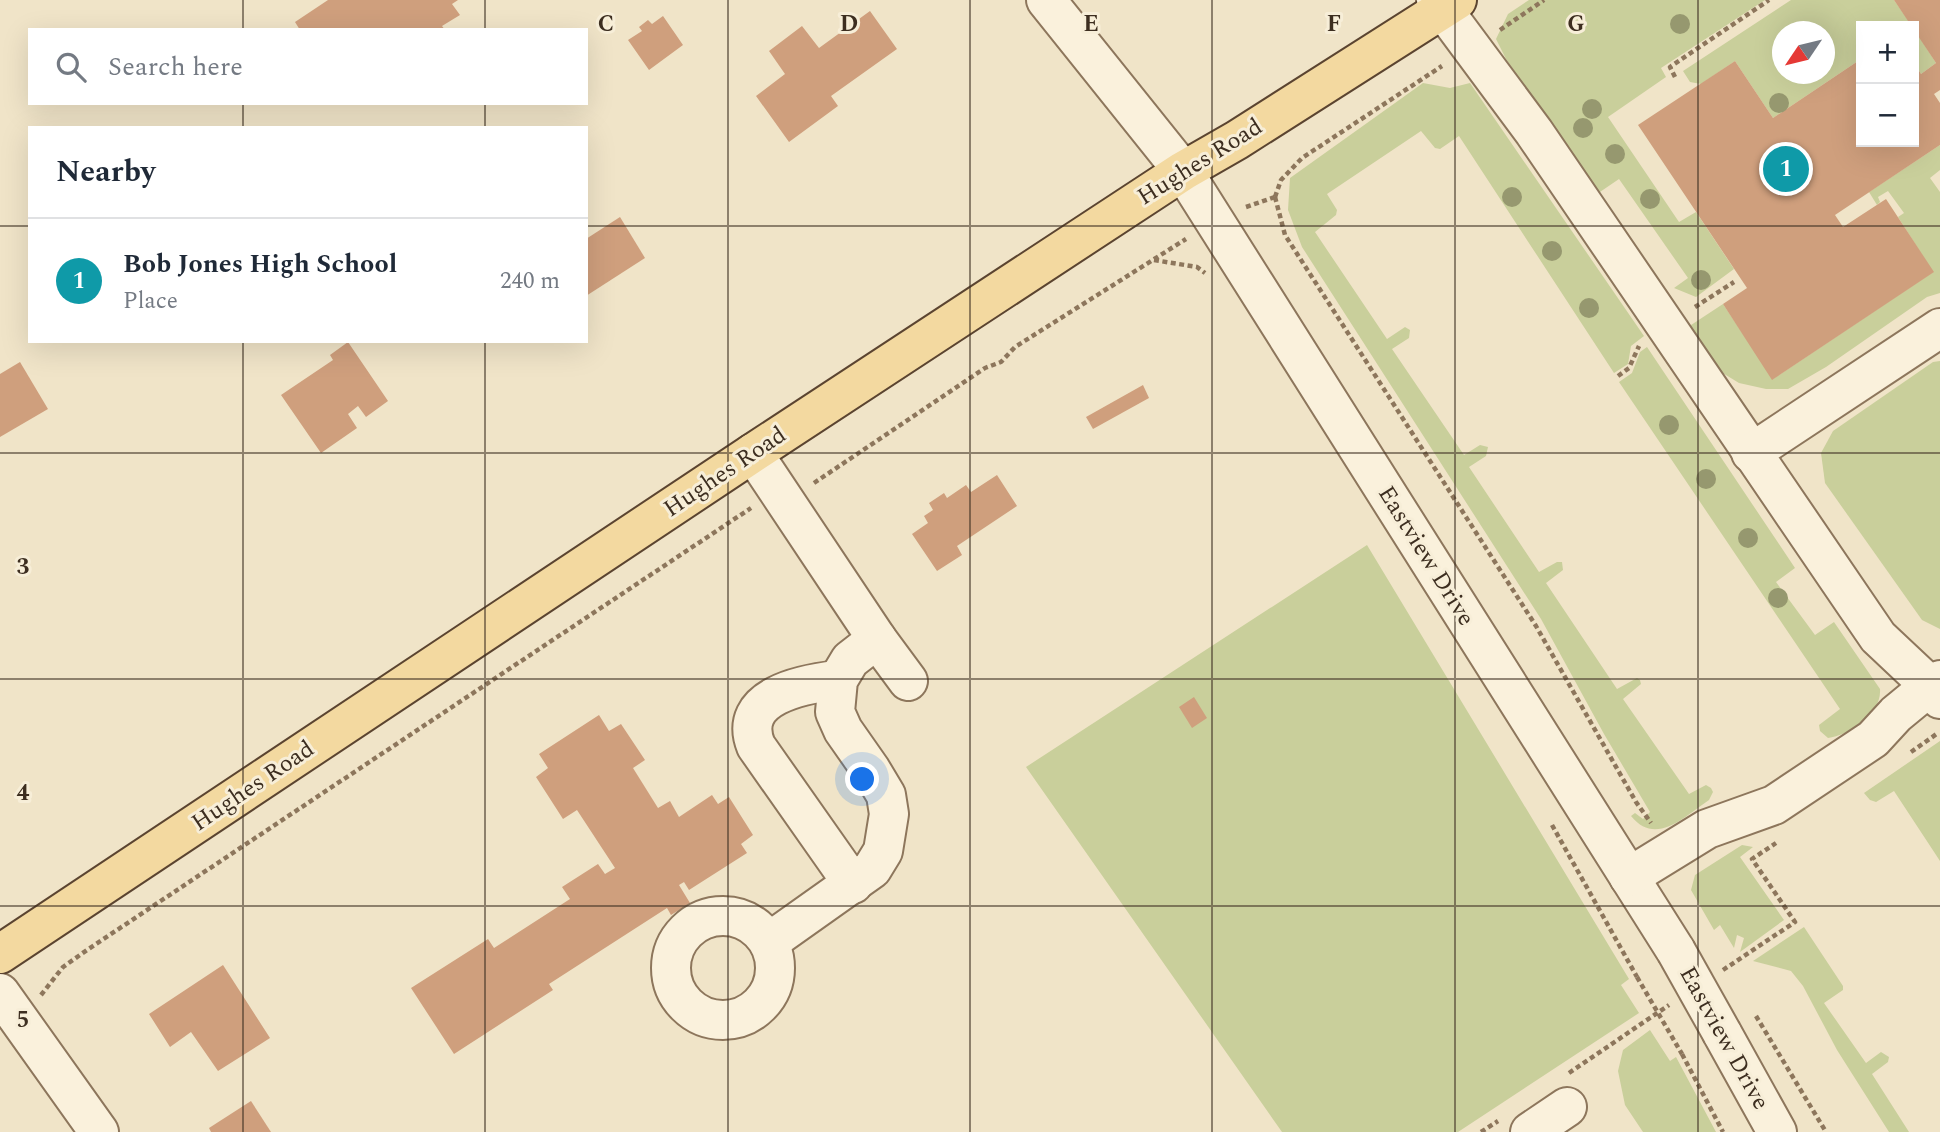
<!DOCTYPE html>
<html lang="en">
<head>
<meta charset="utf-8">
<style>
  :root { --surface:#fff; --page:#f6f6f7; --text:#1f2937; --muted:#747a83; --line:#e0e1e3; --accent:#0f766e }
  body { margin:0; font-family:Spectral,serif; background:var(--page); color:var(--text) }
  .controls { position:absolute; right:21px; top:21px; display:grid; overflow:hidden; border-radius:0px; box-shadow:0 7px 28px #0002 }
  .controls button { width:63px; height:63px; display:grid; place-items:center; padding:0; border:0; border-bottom:2px solid var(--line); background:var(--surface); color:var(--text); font:35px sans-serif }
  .compass { position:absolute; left:1772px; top:21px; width:63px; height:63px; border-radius:50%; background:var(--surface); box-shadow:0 7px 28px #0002; rotate:235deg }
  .you { position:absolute; left:863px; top:780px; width:24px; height:24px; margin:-18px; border:5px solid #fff; border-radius:50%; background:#1a73e8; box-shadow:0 0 0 10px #1a73e833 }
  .badge { display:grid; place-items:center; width:46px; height:46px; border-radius:50%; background:var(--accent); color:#fff; font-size:23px; font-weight:700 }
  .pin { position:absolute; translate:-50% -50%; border:4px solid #fff; box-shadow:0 2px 7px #0006 }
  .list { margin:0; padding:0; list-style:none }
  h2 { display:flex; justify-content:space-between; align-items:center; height:91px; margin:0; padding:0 28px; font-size:30px }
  h2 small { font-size:23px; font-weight:400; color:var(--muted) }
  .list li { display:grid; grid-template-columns:46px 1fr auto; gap:21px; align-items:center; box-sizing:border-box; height:126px; padding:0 28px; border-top:2px solid var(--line) }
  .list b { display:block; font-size:26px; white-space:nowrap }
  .list p { margin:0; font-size:23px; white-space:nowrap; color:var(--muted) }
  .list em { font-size:23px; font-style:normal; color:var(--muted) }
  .icon { flex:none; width:38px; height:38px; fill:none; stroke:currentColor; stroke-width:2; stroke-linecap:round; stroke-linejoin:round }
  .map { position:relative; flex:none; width:1940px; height:1132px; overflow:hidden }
  .search { position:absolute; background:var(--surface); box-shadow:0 7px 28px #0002; left:28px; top:28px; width:560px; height:77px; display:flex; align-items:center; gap:18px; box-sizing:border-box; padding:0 24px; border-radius:0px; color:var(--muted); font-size:26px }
  .panel { position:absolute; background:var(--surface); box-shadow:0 7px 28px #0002; left:28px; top:126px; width:560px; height:217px; border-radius:0px }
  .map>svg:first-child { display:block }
</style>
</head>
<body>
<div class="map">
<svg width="1940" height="1132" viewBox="0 0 1940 1132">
  <rect width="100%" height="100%" fill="#f0e4c8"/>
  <g fill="#c9cf9b" fill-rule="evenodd">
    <path d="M1529,0H1765L1661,68L1666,77L1608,117L1679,222L1696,212L1734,269L1696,297L1674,288L1688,278L1619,179L1597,194L1506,59L1496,39L1508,14Z"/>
    <path d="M1791,0H1894L1912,26H1861V59L1773,118L1735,61L1701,84L1690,82L1683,71ZM1783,32H1825V74H1783Z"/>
    <path d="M1914,29L1936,63L1921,74L1914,63Z"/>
    <path d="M1423,83L1450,88L1470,83L1644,336L1631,346L1628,364L1614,373L1459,136L1440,149L1435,148L1421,131L1327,194L1337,210L1336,215L1315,232L1387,339L1405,327L1410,330L1409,338L1392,349L1464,455L1480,445L1488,447L1486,456L1469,467L1539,572L1557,562H1562L1563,570L1546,583L1617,689L1637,678L1640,680L1641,684L1623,699L1689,794L1706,785L1711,788L1713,792L1709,800C1685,816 1656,847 1631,816L1635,813L1643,819L1650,812L1604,734L1541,619L1302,247L1288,210L1290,178Z"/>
    <path d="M1940,145V170L1930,178L1940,192V293L1927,297L1826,367L1788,389H1766L1739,383L1721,372L1688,327L1723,304L1773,379L1933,272L1898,217L1904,213L1888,191L1878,197L1880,202L1877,205L1869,192Z"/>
    <path d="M1647,347L1795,568L1776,582L1815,635L1834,622L1880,689C1882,714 1849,735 1828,738L1820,731L1819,725L1840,709L1619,382L1632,373L1640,352Z"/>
    <path d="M1940,361V629L1922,620L1825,483L1821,453L1833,431L1933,362Z"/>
    <path d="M1367,545L1629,979L1621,985L1639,1013L1458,1132H1282L1026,767Z"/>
    <path d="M1940,741V861L1894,791L1876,802L1870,800L1864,793Z"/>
    <path d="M1742,845L1753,847L1740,857L1784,920L1740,952L1744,938L1737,935L1734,948L1720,925L1714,930L1691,890L1695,875Z"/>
    <path d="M1804,927L1843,986V990L1824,1003L1866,1063L1881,1052L1889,1057L1888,1062L1872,1074L1909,1132H1889L1837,1050L1803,986L1791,971L1753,961Z"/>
    <path d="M1650,1030L1670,1061L1676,1057L1716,1132H1643L1625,1105L1618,1071L1623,1050Z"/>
  </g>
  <g fill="#cf9f7d">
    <path d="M328,0H458L452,4L460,15L442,26L445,30H300L295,22Z"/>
    <path d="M1894,0H1940V90L1934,94L1940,103V145L1835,215L1843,227L1886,199L1934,272L1772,380L1723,304L1747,288L1638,125L1735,61L1773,118L1861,59V142H1914V63L1921,74L1936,63Z"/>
    <path d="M870,11L897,49L831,96L838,106L789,142L756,96L785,74L769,51L802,26L819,48Z"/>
    <path d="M663,16L683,45L649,70L628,40L642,31L639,27L648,20L652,24Z"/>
    <path d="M620,217L645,258L586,296V239Z"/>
    <path d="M348,342L388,401L366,417L358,406L348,414L357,428L321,453L281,395L333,360L330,355Z"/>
    <path d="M20,362L48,409L0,437V374Z"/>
    <path d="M1143,385L1149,398L1093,429L1086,417Z"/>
    <path d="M997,475L1017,506L957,546L962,555L937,571L912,534L928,523L924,516L933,510L929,503L944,493L947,498L966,485L971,492Z"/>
    <path d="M1194,697L1207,718L1192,728L1179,707Z"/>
    <path d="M599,715L609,731L621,724L645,760L633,768L658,808L670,801L679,817L712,795L718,804L729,797L753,835L741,844L747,853L689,890L684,882L679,885L690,903L671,915L667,908L549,984L553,990L454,1054L411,988L488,939L494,948L570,899L562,887L598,864L605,874L615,868L577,810L563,819L536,777L548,768L539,754Z"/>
    <path d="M223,965L270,1038L218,1071L191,1032L170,1047L149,1014Z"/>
    <path d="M251,1101L271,1132H211L209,1128Z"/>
  </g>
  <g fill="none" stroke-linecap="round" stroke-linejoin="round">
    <defs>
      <g id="minor">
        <path d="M1046,0L1183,171L1676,951"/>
        <path d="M1436,0L1534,132L1878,637L1930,686L1940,680"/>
        <path d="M753,453L877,639L908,681"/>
        <path d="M1751,453L1940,328"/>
        <path d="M838,680C803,684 736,696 756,746L853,884"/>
        <path d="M1629,877L1707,829L1774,805L1873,739L1896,714L1930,686L1940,699"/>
        <circle cx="723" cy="968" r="52"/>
        <path d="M769,942L872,869L883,851L889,814L886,795L871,770L843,730L835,712L838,680L850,660L877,639"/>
        <path d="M0,993L99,1132"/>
        <path d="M1722,1033L1777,1132"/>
        <path d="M1530,1132L1567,1107"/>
      </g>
      <path id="major" d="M0,954L753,453L1183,171L1237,140L1457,0"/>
    </defs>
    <use href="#minor" stroke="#8d765c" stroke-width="42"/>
    <use href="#major" stroke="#5b4430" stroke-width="42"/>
    <g stroke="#8d765c" stroke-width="4.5" stroke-dasharray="5 3.5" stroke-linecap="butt">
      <path d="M1500,30L1544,0"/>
      <path d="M1675,77L1670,67L1769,0"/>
      <path d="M1275,197L1285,235L1536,626L1636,802L1651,823"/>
      <path d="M1275,197L1281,180L1302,158L1442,66"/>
      <path d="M1246,207L1275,197"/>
      <path d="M1154,260L1197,267L1205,273"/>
      <path d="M1695,307L1734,282"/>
      <path d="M1618,376L1629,368L1639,346"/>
      <path d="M814,483L985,368L1001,362L1015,347L1186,239"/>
      <path d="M1911,752L1938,733"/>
      <path d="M1552,825L1637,977"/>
      <path d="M1723,970L1795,922L1752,859L1776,843"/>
      <path d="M41,995L63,967L87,950L751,508"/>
      <path d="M1756,1016L1826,1132"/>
      <path d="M1682,1054L1723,1132"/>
      <path d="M1569,1073L1669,1005"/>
      <path d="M1481,1132L1498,1121"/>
    </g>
    <use href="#minor" stroke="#faf1dc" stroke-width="38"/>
    <use href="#major" stroke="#f3d9a0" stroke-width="38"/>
    <defs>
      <path id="minor-bridge" d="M1676,951L1722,1033"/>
    </defs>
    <use href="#minor-bridge" stroke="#8d765c" stroke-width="42" stroke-linecap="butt"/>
    <path stroke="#8d765c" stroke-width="4.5" stroke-dasharray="5 3.5" stroke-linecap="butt" d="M1637,977L1682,1054"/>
    <use href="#minor-bridge" stroke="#faf1dc" stroke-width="38"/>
  </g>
  <g fill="#96986f">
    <circle cx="1680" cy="24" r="10"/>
    <circle cx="1779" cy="103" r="10"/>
    <circle cx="1592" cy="109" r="10"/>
    <circle cx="1583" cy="128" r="10"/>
    <circle cx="1615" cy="154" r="10"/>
    <circle cx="1512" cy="197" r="10"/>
    <circle cx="1650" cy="199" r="10"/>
    <circle cx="1552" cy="251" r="10"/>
    <circle cx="1701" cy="280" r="10"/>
    <circle cx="1589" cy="308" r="10"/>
    <circle cx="1669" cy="425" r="10"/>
    <circle cx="1706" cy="479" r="10"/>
    <circle cx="1748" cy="538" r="10"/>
    <circle cx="1778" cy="598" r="10"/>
  </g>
  <path fill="none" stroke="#3d2e20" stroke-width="2" stroke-opacity="0.55" d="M243,0V30M485,0V30M728,0V1132M970,0V1132M1212,0V1132M1455,0V1132M1698,0V1132M243,103V128M485,103V128M0,226H30M586,226H1940M243,341V1132M485,341V1132M0,453H1940M0,679H1940M0,906H1940"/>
  <g text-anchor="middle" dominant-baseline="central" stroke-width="6" stroke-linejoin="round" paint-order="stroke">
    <g font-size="24" fill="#3d2e20" stroke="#f7eed8">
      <text transform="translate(1200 162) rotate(-32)">Hughes Road</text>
      <text transform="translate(725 472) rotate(-34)">Hughes Road</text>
      <text transform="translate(1426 556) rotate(58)">Eastview Drive</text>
      <text transform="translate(253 786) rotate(-34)">Hughes Road</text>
      <text transform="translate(1724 1038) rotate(61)">Eastview Drive</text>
    </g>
  </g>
  <g font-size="23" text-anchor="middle" font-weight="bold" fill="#3d2e20" stroke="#f7eed8" stroke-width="6" stroke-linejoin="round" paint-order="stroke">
    <text x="606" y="31">C</text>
    <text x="849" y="31">D</text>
    <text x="1091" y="31">E</text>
    <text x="1334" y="31">F</text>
    <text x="1576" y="31">G</text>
    <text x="23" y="574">3</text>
    <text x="23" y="800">4</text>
    <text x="23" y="1027">5</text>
  </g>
</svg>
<div class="controls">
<button>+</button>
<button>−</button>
</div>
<svg class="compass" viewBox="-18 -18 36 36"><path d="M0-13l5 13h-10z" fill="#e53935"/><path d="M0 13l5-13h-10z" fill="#747a83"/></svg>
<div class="you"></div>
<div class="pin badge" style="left:1786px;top:169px;background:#0f9aa8">1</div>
<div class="search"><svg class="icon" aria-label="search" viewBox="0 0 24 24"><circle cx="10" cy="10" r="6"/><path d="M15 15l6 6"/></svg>Search here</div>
<section class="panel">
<h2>Nearby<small></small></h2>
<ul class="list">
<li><span class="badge" style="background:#0f9aa8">1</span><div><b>Bob Jones High School</b><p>Place</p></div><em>240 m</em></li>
</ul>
</section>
</div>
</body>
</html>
